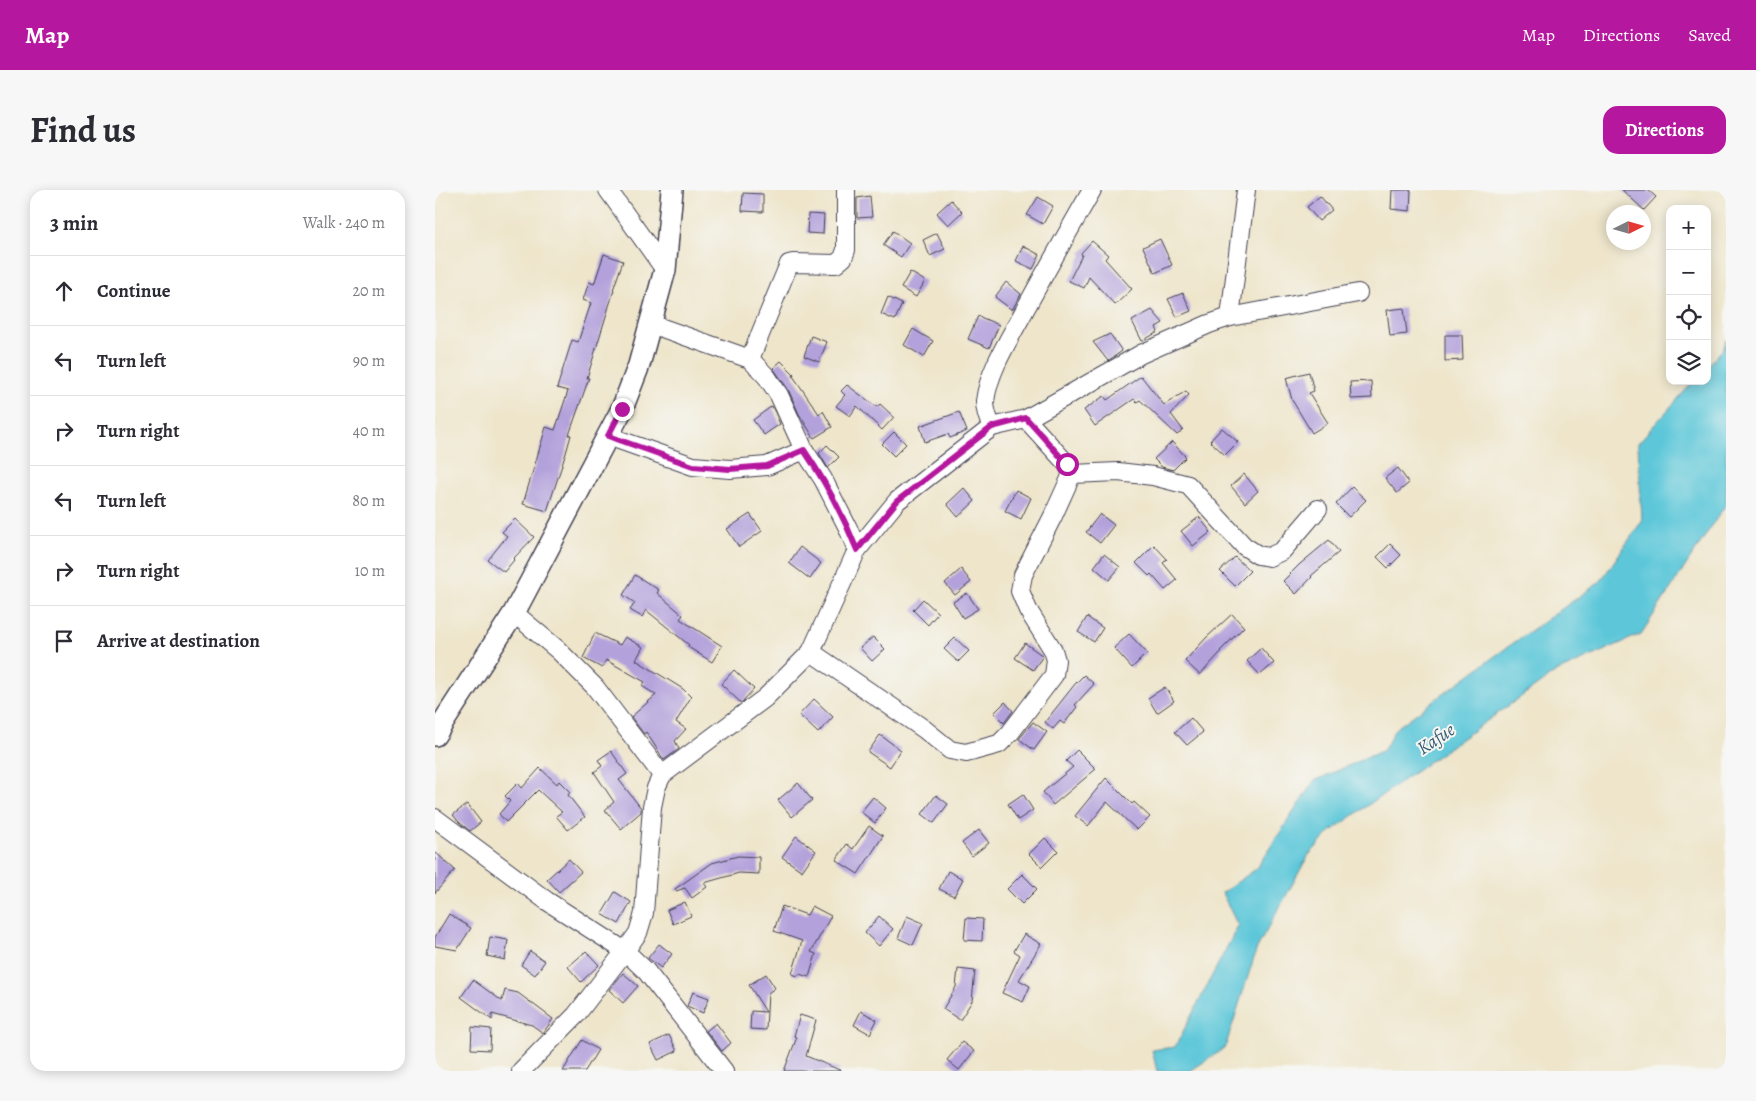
<!DOCTYPE html>
<html lang="en">
<head>
<meta charset="utf-8">
<style>
  :root { --surface:#fff; --page:#f7f7f7; --text:#2b2b33; --muted:#7c7c81; --line:#e1e1e2; --accent:#b5179e }
  body { margin:0; font-family:Alegreya,serif; background:var(--page); color:var(--text) }
  .controls { position:absolute; right:15px; top:15px; display:grid; overflow:hidden; border-radius:10px; box-shadow:0 2px 12px #0003 }
  .controls button { width:45px; height:45px; display:grid; place-items:center; padding:0; border:0; border-bottom:1px solid var(--line); background:var(--surface); color:var(--text); font:25px sans-serif }
  .compass { position:absolute; left:1171px; top:15px; width:45px; height:45px; border-radius:50%; background:var(--surface); box-shadow:0 2px 12px #0003; rotate:85deg }
  .stop { position:absolute; width:15px; height:15px; margin:-11px; border:4px solid #b5179e; border-radius:50%; background:#fff }
  .stop.end { background:#b5179e; border-color:#fff; box-shadow:0 1px 5px #0008 }
  .list { margin:0; padding:0; list-style:none }
  h2 { display:flex; justify-content:space-between; align-items:center; height:65px; margin:0; padding:0 20px; font-size:21px }
  h2 small { font-size:16px; font-weight:400; color:var(--muted) }
  .list li { display:grid; grid-template-columns:32px 1fr auto; gap:15px; align-items:center; box-sizing:border-box; height:70px; padding:0 20px; border-top:1px solid var(--line) }
  .list b { display:block; font-size:19px; white-space:nowrap }
  .list em { font-size:16px; font-style:normal; color:var(--muted) }
  .icon { flex:none; width:28px; height:28px; fill:none; stroke:currentColor; stroke-width:2; stroke-linecap:round; stroke-linejoin:round }
  .map { position:relative; flex:none; width:1291px; height:881px; overflow:hidden; border-radius:15px }
  header { display:flex; align-items:center; gap:30px; box-sizing:border-box; height:70px; padding:0 25px; background:var(--accent); color:#fff }
  header strong { font-size:24px }
  nav { display:flex; gap:28px; margin-inline-start:auto; font-size:18px }
  .intro { display:flex; align-items:center; justify-content:space-between; box-sizing:border-box; height:120px; padding:0 30px }
  h1 { margin:0; font-size:35px }
  .button { padding:12px 22px; border-radius:15px; background:var(--accent); color:#fff; font-size:18px; font-weight:700 }
  main { display:flex; gap:30px; padding:0 30px }
  aside { flex:1; background:var(--surface); border-radius:15px; box-shadow:0 2px 12px #0003 }
  .map>svg:first-child { display:block }
</style>
</head>
<body>
<header>
<strong>Map</strong>
<nav><a>Map</a><a>Directions</a><a>Saved</a></nav>
</header>
<div class="intro"><h1>Find us</h1><a class="button">Directions</a></div>
<main>
<aside>
<h2>3 min<small>Walk · 240 m</small></h2>
<ul class="list">
<li><svg class="icon" aria-label="ahead" viewBox="0 0 24 24"><path d="M12 20V5M6 11l6-6 6 6"/></svg><div><b>Continue</b></div><em>20 m</em></li>
<li><svg class="icon" aria-label="left" viewBox="0 0 24 24"><path d="M17 20v-9H6M10 6l-5 5 5 5"/></svg><div><b>Turn left</b></div><em>90 m</em></li>
<li><svg class="icon" aria-label="right" viewBox="0 0 24 24"><path d="M7 20v-9h11M14 6l5 5-5 5"/></svg><div><b>Turn right</b></div><em>40 m</em></li>
<li><svg class="icon" aria-label="left" viewBox="0 0 24 24"><path d="M17 20v-9H6M10 6l-5 5 5 5"/></svg><div><b>Turn left</b></div><em>80 m</em></li>
<li><svg class="icon" aria-label="right" viewBox="0 0 24 24"><path d="M7 20v-9h11M14 6l5 5-5 5"/></svg><div><b>Turn right</b></div><em>10 m</em></li>
<li><svg class="icon" aria-label="arrive" viewBox="0 0 24 24"><path d="M6 21V4h12l-3 4 3 4H6"/></svg><div><b>Arrive at destination</b></div></li>
</ul>
</aside>
<div class="map">
<svg width="1291" height="881" viewBox="0 0 1291 881">
  <rect width="100%" height="100%" fill="#f6f6f2"/>
  <filter id="ink" filterUnits="userSpaceOnUse"><feTurbulence type="fractalNoise" baseFrequency=".02" numOctaves="2"/><feDisplacementMap in="SourceGraphic" scale="10" xChannelSelector="R" yChannelSelector="G"/><feConvolveMatrix kernelMatrix="1 2 1 2 8 2 1 2 1" color-interpolation-filters="sRGB"/></filter>
  <filter id="wash" filterUnits="userSpaceOnUse"><feTurbulence type="fractalNoise" baseFrequency=".0096" numOctaves="4" result="noise"/><feDisplacementMap in="SourceGraphic" scale="20" xChannelSelector="R" yChannelSelector="G"/><feGaussianBlur stdDeviation="1.12" result="paint"/><feColorMatrix in="noise" values="0 0 0 0 0 0 0 0 0 0 0 0 0 0 0 0 0 1.4 0 .05"/><feComposite in="paint" operator="in"/></filter>
  <g filter="url(#wash)">
    <rect width="100%" height="100%" fill="#eee5ca"/>
    <path fill="#5dc7d9" stroke="#40748a" d="M1291,150V314L1206,444L1121,482L895,642L873,666L822,758L790,858L755,881H722L717,860L740,857L803,736L787,703L821,679L879,591L949,560L960,539L1060,466L1165,392L1207,331L1203,253L1259,191H1272V177L1288,159Z"/>
    <g id="blocks">
      <g fill="#b3a1db">
        <path d="M957,0H976L975,21L956,19Z"/>
        <path d="M1187,0H1213L1221,7L1209,20Z"/>
        <path d="M308,3L328,4V22L307,21Z"/>
        <path d="M435,6L437,27L422,28V8Z"/>
        <path d="M885,6L897,20L884,31L872,17Z"/>
        <path d="M603,7L618,16L608,34L592,25Z"/>
        <path d="M516,10L527,22L513,35L502,23Z"/>
        <path d="M373,24L389,25L388,44L372,43Z"/>
        <path d="M458,41L475,53L466,67L448,55Z"/>
        <path d="M502,43L510,59L495,66L488,50Z"/>
        <path d="M725,49L737,75L720,83L708,57Z"/>
        <path d="M657,51L673,65L670,69L697,99L680,115L654,87L649,98L634,91L647,65L646,63Z"/>
        <path d="M588,56L605,65L598,79L581,71Z"/>
        <path d="M169,64L188,71L178,100H179L152,188H154L134,245H136L131,263L112,321L88,314L111,237L120,240L133,201L122,198L137,150L143,152L156,113L148,110L154,92L159,94Z"/>
        <path d="M475,82L490,91L481,107L466,98Z"/>
        <path d="M571,92L586,104L577,120L560,107Z"/>
        <path d="M748,103L756,121L742,127L733,109Z"/>
        <path d="M453,107L467,114L460,130L446,124Z"/>
        <path d="M969,118L972,144L955,146L952,120Z"/>
        <path d="M717,120L728,133L721,137L723,142L707,151L697,131Z"/>
        <path d="M543,126L564,135L554,158L533,149Z"/>
        <path d="M478,139L498,151L489,167L469,155Z"/>
        <path d="M675,144L687,161L673,171L658,152Z"/>
        <path d="M1010,145H1027L1028,170L1010,171Z"/>
        <path d="M376,146L392,152L384,172L369,166Z"/>
        <path d="M346,171L359,184L358,186L384,224L388,221L397,237L379,248L364,224L353,199L338,178Z"/>
        <path d="M874,182L879,201L874,203L893,233L877,243L857,210L851,188Z"/>
        <path d="M706,186L729,215L751,201L754,205L736,224L748,240L742,245L705,210L702,212L699,209L660,236L649,220L669,206L672,210Z"/>
        <path d="M936,191L937,208L916,209L915,192Z"/>
        <path d="M412,195L442,217L445,214L459,227L447,240L422,216L415,226L401,216L410,205L406,201Z"/>
        <path d="M337,216L345,234L329,245L318,230Z"/>
        <path d="M524,222L532,241L515,248L513,244L490,252L485,236Z"/>
        <path d="M787,238L803,252L790,265L775,251Z"/>
        <path d="M459,242L471,254L459,266L447,254Z"/>
        <path d="M737,252L751,267L738,280L727,277L719,269Z"/>
        <path d="M392,255L404,267L393,278L384,263Z"/>
        <path d="M963,278L974,293L962,303L950,288Z"/>
        <path d="M809,284L823,301L810,313L796,296Z"/>
        <path d="M917,297L931,310L914,327L901,314Z"/>
        <path d="M529,298L540,311L523,327L512,314Z"/>
        <path d="M581,300L596,308L586,329L570,321Z"/>
        <path d="M315,324L327,341L304,357L292,339Z"/>
        <path d="M665,324L679,335L665,353L651,342Z"/>
        <path d="M764,327L776,342L758,356L746,341Z"/>
        <path d="M80,329L99,347L78,369L79,370L69,382L53,370L72,346L67,342Z"/>
        <path d="M894,350L904,362L876,386L877,387L861,404L848,391L865,374Z"/>
        <path d="M955,354L966,365L953,378L942,367Z"/>
        <path d="M719,355L732,369L728,373L742,390L730,400L716,384L714,386L701,373Z"/>
        <path d="M365,357L386,373L375,389L354,373Z"/>
        <path d="M669,364L685,377L674,390L659,377Z"/>
        <path d="M800,367L815,381L800,396L785,381Z"/>
        <path d="M526,379L536,392L520,405L510,393Z"/>
        <path d="M200,385L224,400L222,403L248,425L245,429L287,456L277,472L253,457L254,455L211,420L207,427L195,420L200,413L188,405Z"/>
        <path d="M532,403L543,419L528,428L518,412Z"/>
        <path d="M488,409L503,423L493,435L478,420Z"/>
        <path d="M797,424L809,437L785,461L786,462L765,485L750,471L771,448Z"/>
        <path d="M652,427L668,438L659,452L643,442Z"/>
        <path d="M160,443L185,455L190,447L208,457L201,470L248,499L256,507L241,532L251,539L240,551L244,559L229,570L211,542L209,544L196,527L221,505L207,496L210,492L171,470L167,478L148,468Z"/>
        <path d="M694,444L712,463L697,478L679,458Z"/>
        <path d="M438,447L450,459L437,471L425,458Z"/>
        <path d="M520,448L534,461L523,472L509,459Z"/>
        <path d="M590,453L608,466L598,480L580,468Z"/>
        <path d="M826,458L839,473L825,485L812,471Z"/>
        <path d="M299,480L319,499L306,513L286,494Z"/>
        <path d="M649,485L659,494L640,515L642,517L629,534L625,531L618,539L610,532L640,494Z"/>
        <path d="M730,497L739,511L722,523L713,508Z"/>
        <path d="M379,509L398,527L383,543L364,525Z"/>
        <path d="M570,512L578,521L569,533L559,523Z"/>
        <path d="M756,528L768,542L752,555L740,542Z"/>
        <path d="M598,532L612,542L599,560L584,549Z"/>
        <path d="M445,545L466,560L455,577L433,562Z"/>
        <path d="M642,560L661,579L618,615L608,602L638,577L631,571Z"/>
        <path d="M176,561L192,584L184,590L206,618V622L186,639L170,620L179,612L159,582L167,576L163,570Z"/>
        <path d="M105,578L122,594L124,591L135,602L133,605L150,627L133,640L121,626L127,622L103,600L71,632L64,624L75,611L70,606L83,593L87,598Z"/>
        <path d="M671,588L697,614L699,612L715,627L702,640L672,612L653,636L640,626Z"/>
        <path d="M363,593L377,610L357,627L343,610Z"/>
        <path d="M588,604L598,620L583,630L573,614Z"/>
        <path d="M501,605L513,614L499,633L487,624Z"/>
        <path d="M438,607L451,618L440,633L426,622Z"/>
        <path d="M32,614L46,632L35,641L24,632L18,625Z"/>
        <path d="M434,636L448,646L423,684L401,670L412,654L418,659Z"/>
        <path d="M544,640L554,653L537,666L527,653Z"/>
        <path d="M361,646L381,661L367,681L347,667Z"/>
        <path d="M610,648L623,661L607,677L594,664Z"/>
        <path d="M0,662L20,680L0,703Z"/>
        <path d="M303,666L324,667V684L304,683L269,693L272,697L257,708L250,698L241,701L240,699L277,673Z"/>
        <path d="M134,669L146,682L124,702L112,689Z"/>
        <path d="M513,681L528,689L519,706L504,699Z"/>
        <path d="M587,684L602,699L587,714L572,699Z"/>
        <path d="M180,702L196,712L184,734L167,724Z"/>
        <path d="M250,712L256,726L238,734L232,720Z"/>
        <path d="M347,716L372,725L377,716L396,726L376,762L381,764L374,787L364,784L363,786L357,784L367,751L339,741Z"/>
        <path d="M14,724L36,738L22,760L0,756V747Z"/>
        <path d="M444,726L458,739L444,756L430,743Z"/>
        <path d="M472,726L488,733L478,755L463,748Z"/>
        <path d="M531,728L548,729L547,751L529,750Z"/>
        <path d="M589,744L606,754L584,790L595,796L588,812L567,803L585,765L579,761Z"/>
        <path d="M55,747L73,750L70,770L52,766Z"/>
        <path d="M224,754L237,764L226,778L213,768Z"/>
        <path d="M95,761L110,771L100,785L86,775Z"/>
        <path d="M151,761L164,775L146,792L133,777Z"/>
        <path d="M523,779L540,781L537,811L525,830L508,819L521,797Z"/>
        <path d="M188,783L203,796L188,813L174,800Z"/>
        <path d="M331,784L340,798L333,803L331,840L315,839L316,821L331,822L314,795Z"/>
        <path d="M38,790L67,811L70,800L83,803L118,829L108,843L97,835L57,824V830L26,807Z"/>
        <path d="M258,802L274,808L268,823L252,816Z"/>
        <path d="M426,821L442,830L435,844L419,835Z"/>
        <path d="M365,825L381,830L371,866L407,881H349L362,847L359,846Z"/>
        <path d="M281,833L296,853L287,861L271,841Z"/>
        <path d="M37,837L56,839L55,860L36,859Z"/>
        <path d="M234,845L242,861L223,870L215,854Z"/>
        <path d="M147,850L163,860L150,881H128Z"/>
        <path d="M527,852L539,861L524,880L512,870Z"/>
      </g>
    </g>
  </g>
  <g filter="url(#ink)">
    <use href="#blocks" fill-opacity="0" stroke="#413f50" stroke-width="1"/>
    <g fill="none" stroke-linecap="round" stroke-linejoin="round">
      <defs>
        <g id="minor">
          <path d="M173,0L230,80"/>
          <path d="M795,127L811,0"/>
          <path d="M216,134L315,169L332,187L344,205L369,260L388,289L413,338L422,360L462,311L557,237L591,229L706,164L774,134L795,127L923,103"/>
          <path d="M315,169L354,74L358,73L401,74L408,68L411,60V0"/>
          <path d="M557,237C553,229 550,220 550,211C554,181 572,153 586,127C609,84 633,42 657,0"/>
          <path d="M173,246L258,276L295,279L332,276L369,260"/>
          <path d="M637,284L683,282L718,286L753,295L809,356L823,365L834,367L847,361L883,319"/>
          <path d="M79,423L123,460L160,497L227,585L221,598L217,617L209,723L203,743L190,761L141,825L86,881"/>
          <path d="M376,462L489,539L515,560L531,563L564,554L575,543L619,485L621,470L618,460L593,420L585,401L588,385L618,326L637,284L632,274L591,229"/>
          <path d="M227,585L330,508L376,462L422,360"/>
          <path d="M0,628L112,711L190,761L211,781L289,881"/>
        </g>
        <path id="tertiary" d="M0,545L79,423L187,219L204,175L230,80L237,0"/>
      </defs>
      <use href="#minor" stroke="#413f50" stroke-width="20"/>
      <use href="#tertiary" stroke="#413f50" stroke-width="24"/>
      <use href="#minor" stroke="#fff" stroke-width="18"/>
      <use href="#tertiary" stroke="#fff" stroke-width="21"/>
    </g>
  </g>
  <g fill="none" stroke-linecap="round" stroke-linejoin="round" filter="url(#ink)">
    <path stroke="#b5179e" stroke-width="6" d="M187,219L173,246L258,276L295,279L332,276L369,260C390,291 408,325 422,360L462,311L557,237L591,228L632,274"/>
  </g>
  <g text-anchor="middle" dominant-baseline="central" stroke-width="4" stroke-linejoin="round" paint-order="stroke">
    <g font-size="19" font-style="italic" fill="#375c72" stroke="#f6f6f2">
      <text transform="translate(1001 549) rotate(-34)">Kafue</text>
    </g>
  </g>
</svg>
<div class="controls">
<button>+</button>
<button>−</button>
<button><svg class="icon" aria-label="locate" viewBox="0 0 24 24"><circle cx="12" cy="12" r="6"/><path d="M12 2v4M12 18v4M2 12h4M18 12h4"/></svg></button>
<button><svg class="icon" aria-label="layers" viewBox="0 0 24 24"><path d="M12 4l9 5-9 5-9-5zM3 14l9 5 9-5"/></svg></button>
</div>
<svg class="compass" viewBox="-18 -18 36 36"><path d="M0-13l5 13h-10z" fill="#e53935"/><path d="M0 13l5-13h-10z" fill="#7c7c81"/></svg>
<div class="stop" style="left:632px;top:274px"></div>
<div class="stop end" style="left:187px;top:219px"></div>
</div>
</main>
</body>
</html>
